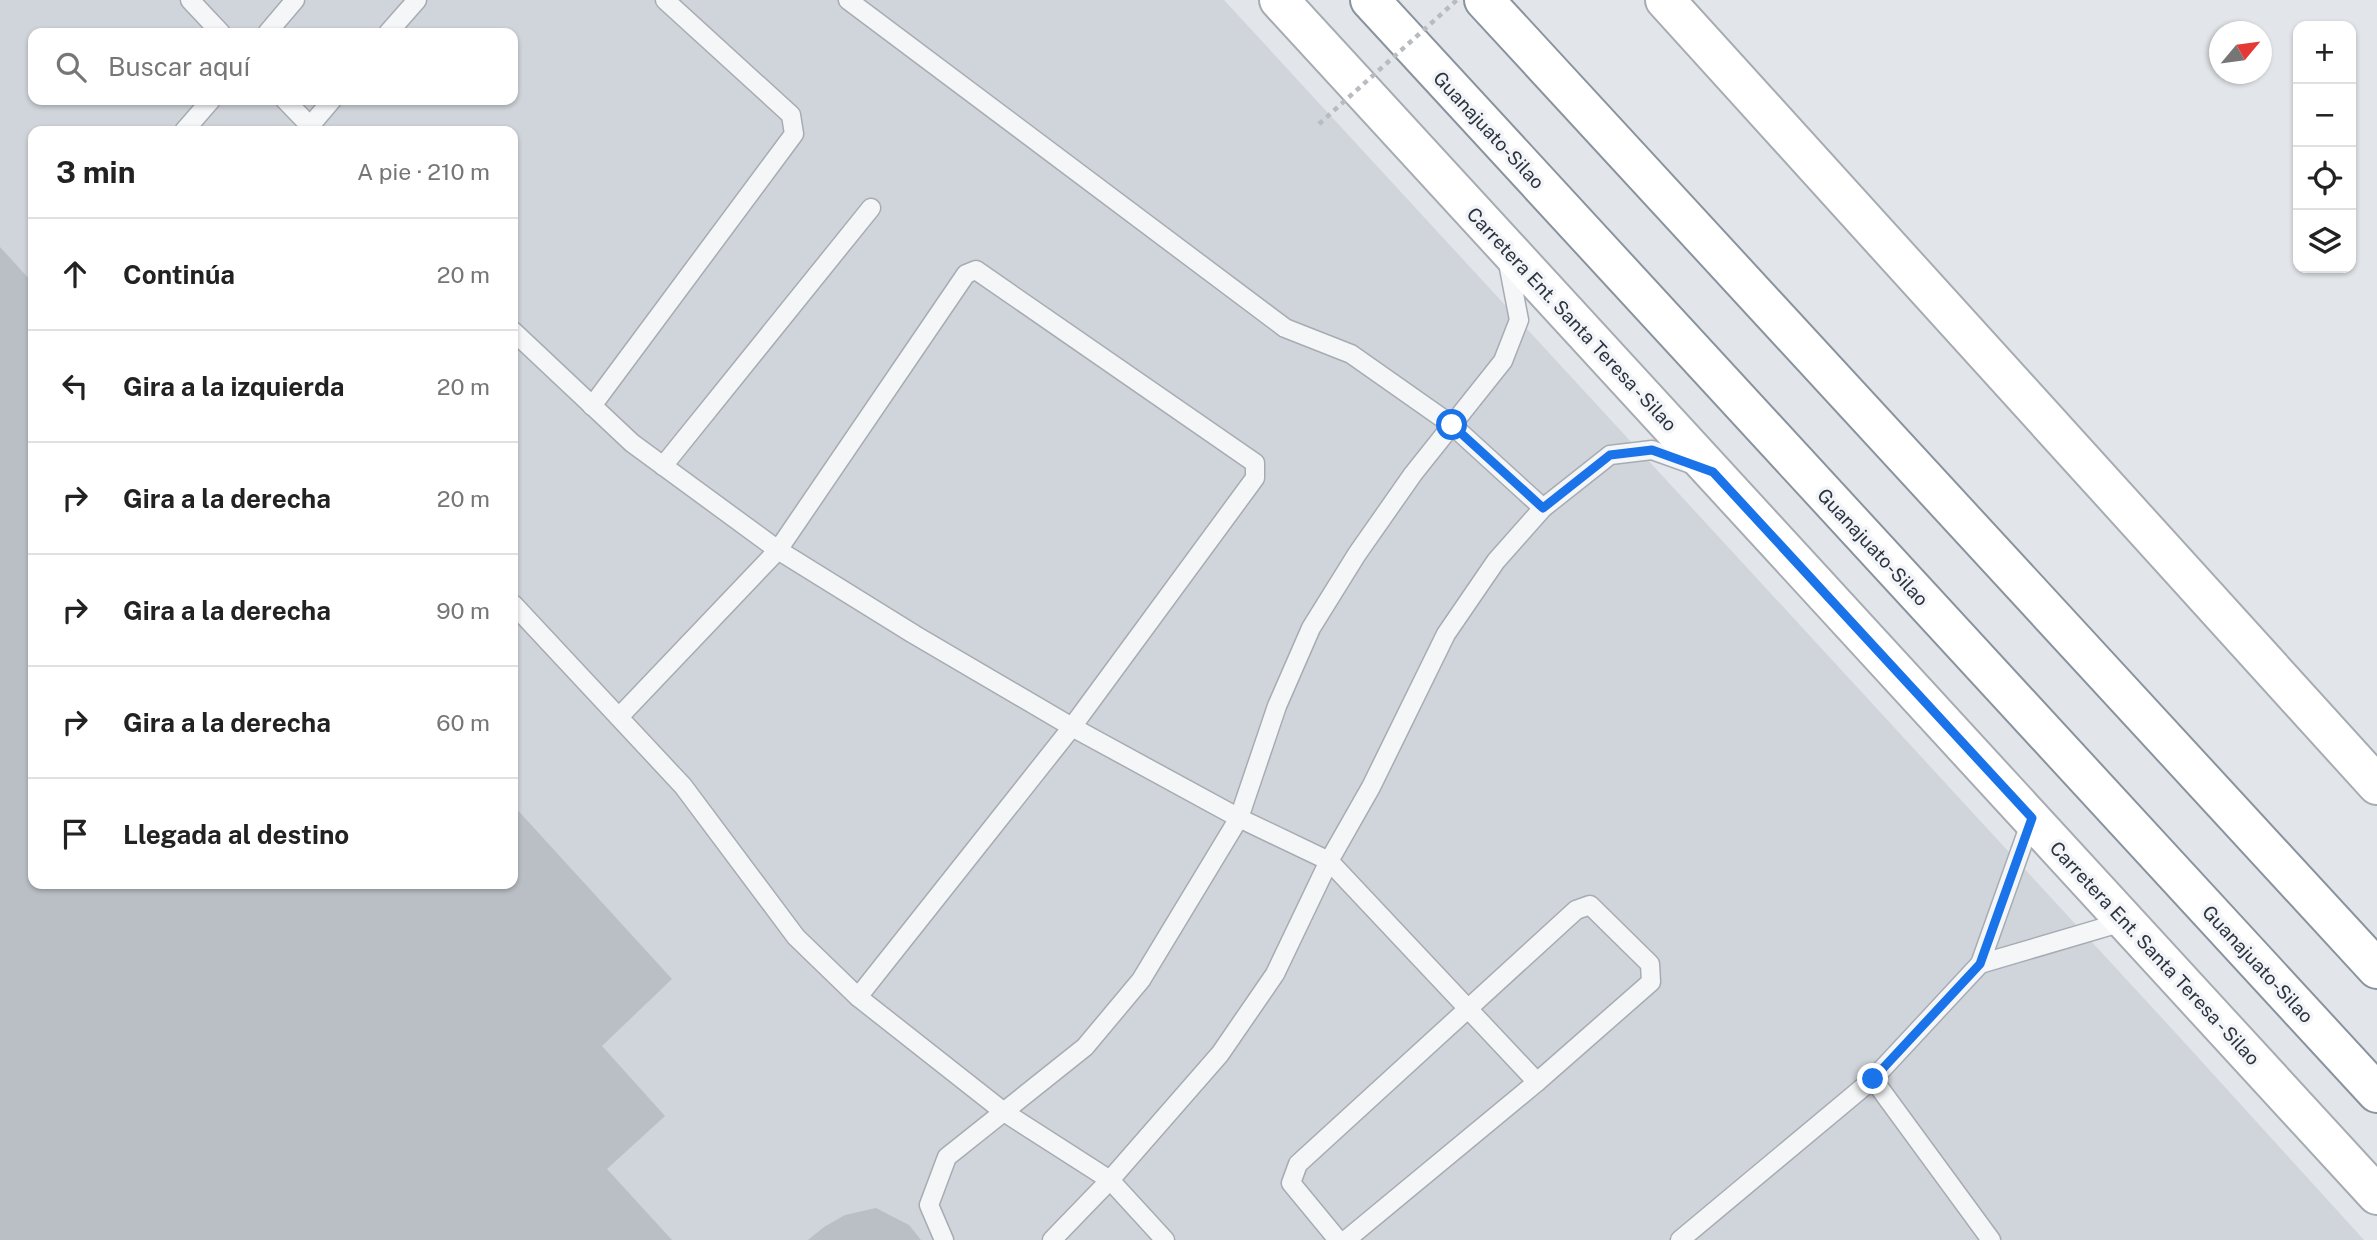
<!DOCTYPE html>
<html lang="es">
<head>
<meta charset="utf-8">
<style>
  :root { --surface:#fff; --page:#f6f6f6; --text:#222; --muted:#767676; --line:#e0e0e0 }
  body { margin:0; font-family:"Public Sans",sans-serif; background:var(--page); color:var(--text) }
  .controls { position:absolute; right:21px; top:21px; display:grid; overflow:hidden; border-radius:14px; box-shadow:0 2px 5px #0004 }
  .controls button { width:63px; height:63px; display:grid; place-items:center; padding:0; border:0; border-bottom:2px solid var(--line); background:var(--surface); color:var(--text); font:35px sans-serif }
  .compass { position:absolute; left:2209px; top:21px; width:63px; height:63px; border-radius:50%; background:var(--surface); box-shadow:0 2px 5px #0004; rotate:61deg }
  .stop { position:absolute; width:21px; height:21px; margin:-16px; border:5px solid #1a73e8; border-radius:50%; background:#fff }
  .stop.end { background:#1a73e8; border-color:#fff; box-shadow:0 2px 7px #0008 }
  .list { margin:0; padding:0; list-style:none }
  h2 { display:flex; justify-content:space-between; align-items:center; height:91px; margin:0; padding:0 28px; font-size:30px }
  h2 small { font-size:23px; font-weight:400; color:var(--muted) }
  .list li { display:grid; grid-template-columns:46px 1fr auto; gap:21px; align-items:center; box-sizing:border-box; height:112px; padding:0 28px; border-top:2px solid var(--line) }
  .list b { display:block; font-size:26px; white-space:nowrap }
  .list em { font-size:23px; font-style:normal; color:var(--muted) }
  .icon { flex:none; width:38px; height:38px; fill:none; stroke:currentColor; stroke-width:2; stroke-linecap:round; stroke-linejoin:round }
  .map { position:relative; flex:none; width:2377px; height:1240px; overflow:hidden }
  .search { position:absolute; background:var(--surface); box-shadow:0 2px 5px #0004; left:28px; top:28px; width:490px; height:77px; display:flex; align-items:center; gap:18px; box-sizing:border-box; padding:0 24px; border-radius:14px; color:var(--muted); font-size:26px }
  .panel { position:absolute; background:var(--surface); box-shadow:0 2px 5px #0004; left:28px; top:126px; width:490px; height:763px; border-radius:14px }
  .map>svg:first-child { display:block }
</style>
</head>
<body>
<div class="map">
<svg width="2377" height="1240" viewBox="0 0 2377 1240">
  <rect width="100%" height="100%" fill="#e2e5e9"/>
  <path fill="#d0d5db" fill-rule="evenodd" d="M0,0H1224L2184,1042L2364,1240H0ZM33,33H513V100H33ZM33,131H513V884H33Z"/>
  <g fill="#babfc6">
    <path d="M0,247L33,283V884H513V805L672,979L602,1046L665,1116L607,1169L672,1240H0Z"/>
    <path d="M876,1208L909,1225L921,1240H808L824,1227L845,1215Z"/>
  </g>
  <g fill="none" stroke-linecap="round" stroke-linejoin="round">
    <defs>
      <g id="lane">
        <path d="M190,0L221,33"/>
        <path d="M848,0L1285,328L1351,354L1452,425L1543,508"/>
        <path d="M267,33L295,0"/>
        <path d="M388,33L417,0"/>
        <path d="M285,100L315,131"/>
        <path d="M310,126L332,100"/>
        <path d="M184,131L211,100"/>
        <path d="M513,331L632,443L778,550L915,635L1072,727L1239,818L1329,861L1537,1082"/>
        <path d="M592,406L794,134L791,115L665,0"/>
        <path d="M663,466L871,208"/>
        <path d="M513,604L683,786L796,937L858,997L1004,1112L1110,1180L1165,1240"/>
        <path d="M619,717L778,550L966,274L976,270L1255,463V478L1072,727L858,997"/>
        <path d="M1980,964L2126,921"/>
        <path d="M1873,1079L1991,1240"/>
        <path d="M944,1240L929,1205L947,1157L1085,1047L1141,980L1239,818L1277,706L1311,628L1357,554L1413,474L1503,361L1519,320L1508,263"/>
        <path d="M1052,1240L1110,1180L1220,1054L1275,974L1329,861L1371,787L1446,634L1496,561L1543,508L1610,455L1652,450L1694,465"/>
        <path d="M1338,1240L1291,1183L1298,1164L1576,910L1590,905L1650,964L1651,982L1537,1082L1346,1240"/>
        <path d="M1680,1240L1873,1079L1980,964L2032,818"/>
      </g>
      <g id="secondary">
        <path d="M1279,0L2377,1195"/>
        <path d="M1665,0L2377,785"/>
      </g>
      <g id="highway">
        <path d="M1370,0L2377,1093"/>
        <path d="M1484,0L2377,969"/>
      </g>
    </defs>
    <use href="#lane" stroke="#a7acb3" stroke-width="21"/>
    <use href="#secondary" stroke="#a7acb3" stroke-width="42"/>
    <use href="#highway" stroke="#8a949f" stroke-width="42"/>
    <use href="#lane" stroke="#f5f6f8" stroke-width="18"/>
    <use href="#secondary" stroke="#fff" stroke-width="38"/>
    <use href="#highway" stroke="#fff" stroke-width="38"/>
    <path stroke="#b8bcc1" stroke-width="4.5" stroke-dasharray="5 5" stroke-linecap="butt" d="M1319,124L1457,0"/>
  </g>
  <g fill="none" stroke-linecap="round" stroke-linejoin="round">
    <path stroke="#1a73e8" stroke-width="9" d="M1452,425L1543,508L1610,455L1652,450L1713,472L2032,818L1980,964L1873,1079"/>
  </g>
  <g text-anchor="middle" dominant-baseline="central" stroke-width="7" stroke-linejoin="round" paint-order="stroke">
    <g font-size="19" fill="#2b3440" stroke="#f2f4f7">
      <text transform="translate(1489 130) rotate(47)">Guanajuato-Silao</text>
      <text transform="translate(1572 319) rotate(47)">Carretera Ent. Santa Teresa - Silao</text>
      <text transform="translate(1873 547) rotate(47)">Guanajuato-Silao</text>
      <text transform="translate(2155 953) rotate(47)">Carretera Ent. Santa Teresa - Silao</text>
      <text transform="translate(2258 964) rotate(47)">Guanajuato-Silao</text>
    </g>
  </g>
</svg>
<div class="controls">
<button>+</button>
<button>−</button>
<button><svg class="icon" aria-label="locate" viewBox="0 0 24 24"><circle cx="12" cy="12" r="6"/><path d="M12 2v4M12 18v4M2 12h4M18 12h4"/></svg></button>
<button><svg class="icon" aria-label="layers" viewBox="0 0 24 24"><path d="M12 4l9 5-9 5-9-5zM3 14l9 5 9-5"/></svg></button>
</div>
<svg class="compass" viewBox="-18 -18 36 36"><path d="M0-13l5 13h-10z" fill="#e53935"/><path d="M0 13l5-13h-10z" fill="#767676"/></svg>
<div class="stop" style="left:1452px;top:425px"></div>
<div class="stop end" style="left:1873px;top:1079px"></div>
<div class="search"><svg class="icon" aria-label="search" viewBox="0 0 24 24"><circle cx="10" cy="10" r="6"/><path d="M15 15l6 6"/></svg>Buscar aquí</div>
<section class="panel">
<h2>3 min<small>A pie · 210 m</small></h2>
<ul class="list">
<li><svg class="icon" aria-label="ahead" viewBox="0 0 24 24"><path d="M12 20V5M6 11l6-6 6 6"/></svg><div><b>Continúa</b></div><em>20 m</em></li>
<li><svg class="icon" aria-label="left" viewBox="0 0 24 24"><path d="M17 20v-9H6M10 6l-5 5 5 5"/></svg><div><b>Gira a la izquierda</b></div><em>20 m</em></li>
<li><svg class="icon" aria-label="right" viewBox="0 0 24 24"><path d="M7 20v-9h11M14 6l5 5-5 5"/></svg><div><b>Gira a la derecha</b></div><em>20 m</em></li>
<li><svg class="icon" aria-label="right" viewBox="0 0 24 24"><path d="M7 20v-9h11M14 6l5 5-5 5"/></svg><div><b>Gira a la derecha</b></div><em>90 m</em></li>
<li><svg class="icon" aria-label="right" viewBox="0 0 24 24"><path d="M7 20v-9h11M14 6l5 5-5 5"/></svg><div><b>Gira a la derecha</b></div><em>60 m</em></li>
<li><svg class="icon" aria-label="arrive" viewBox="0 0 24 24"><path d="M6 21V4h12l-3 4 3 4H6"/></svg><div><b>Llegada al destino</b></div></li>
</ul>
</section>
</div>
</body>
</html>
